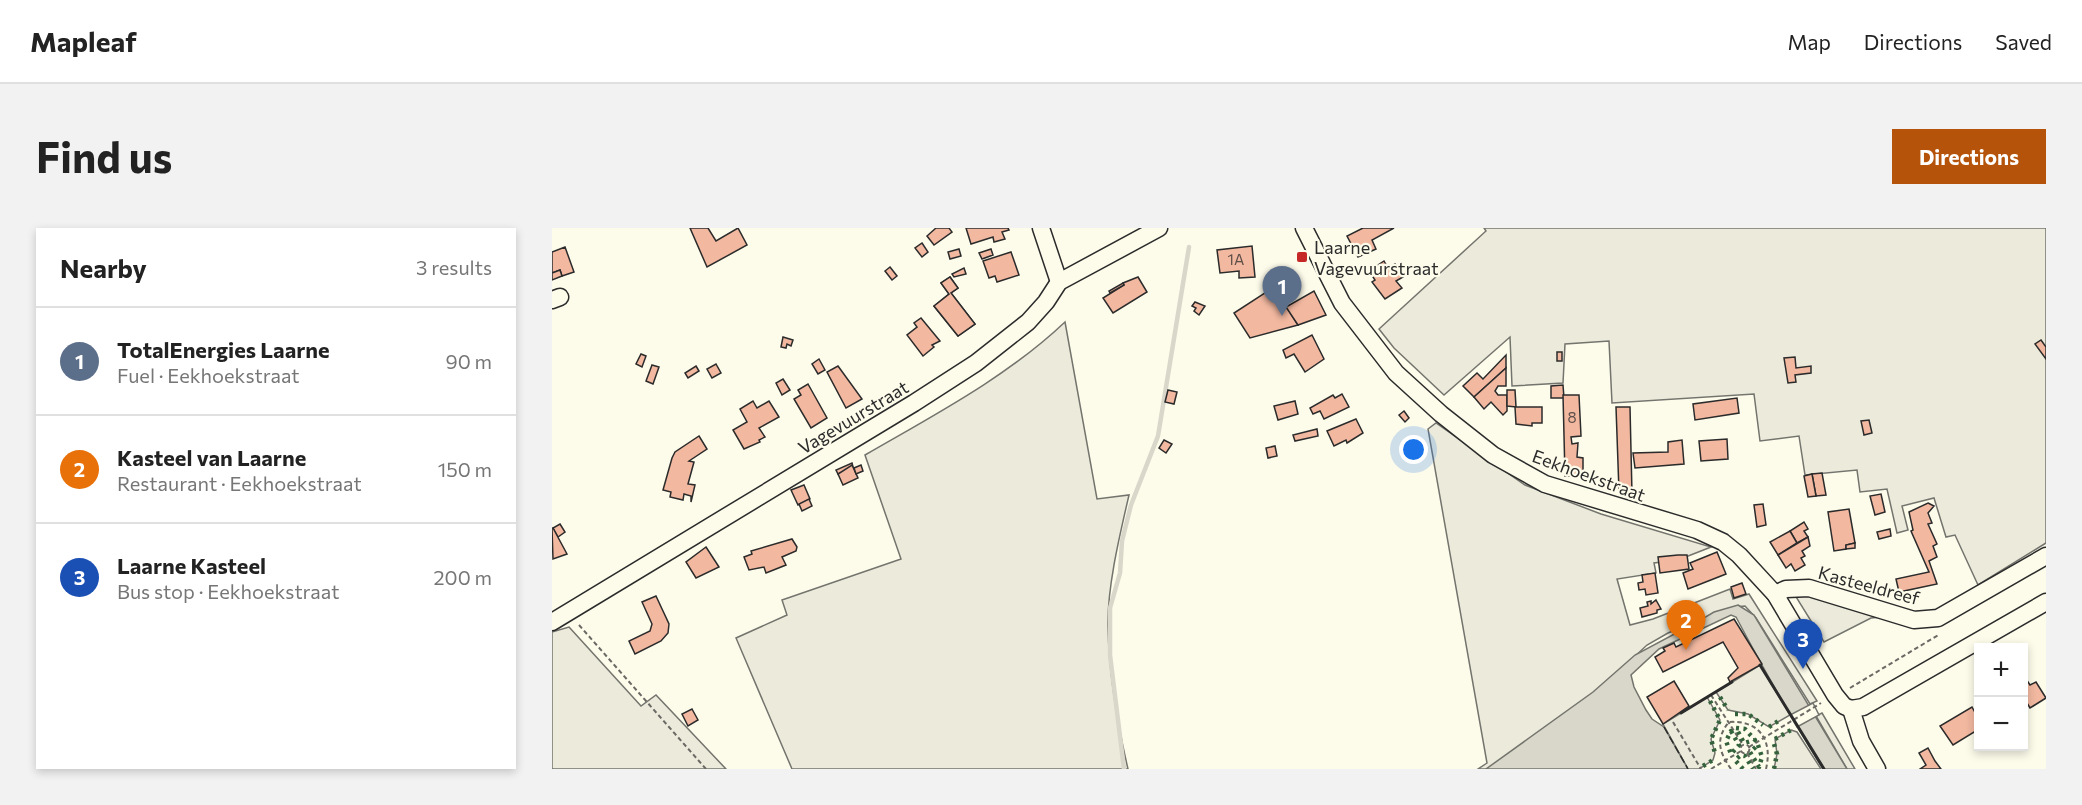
<!DOCTYPE html>
<html lang="en">
<head>
<meta charset="utf-8">
<style>
  :root { --surface:#fff; --page:#f2f2f2; --text:#222; --muted:#767676; --line:#e0e0e0; --accent:#b45309 }
  body { margin:0; font-family:Commissioner,sans-serif; background:var(--page); color:var(--text) }
  .controls { position:absolute; right:18px; bottom:18px; display:grid; overflow:hidden; border-radius:0px; box-shadow:0 3px 9px #0003 }
  .controls button { width:54px; height:54px; display:grid; place-items:center; padding:0; border:0; border-bottom:2px solid var(--line); background:var(--surface); color:var(--text); font:30px sans-serif }
  .you { position:absolute; left:862px; top:222px; width:21px; height:21px; margin:-15px; border:4px solid #fff; border-radius:50%; background:#1a73e8; box-shadow:0 0 0 9px #1a73e833 }
  .badge { display:grid; place-items:center; width:39px; height:39px; border-radius:50%; background:var(--accent); color:#fff; font-size:20px; font-weight:700 }
  .pin { position:absolute; translate:-50% -50px; filter:drop-shadow(0 2px 3px #0008) }
  .pin::after { content:''; position:absolute; top:32px; width:21px; height:18px; background:inherit; clip-path:polygon(0 0,100% 0,50% 100%) }
  .list { margin:0; padding:0; list-style:none }
  h2 { display:flex; justify-content:space-between; align-items:center; height:78px; margin:0; padding:0 24px; font-size:26px }
  h2 small { font-size:20px; font-weight:400; color:var(--muted) }
  .list li { display:grid; grid-template-columns:39px 1fr auto; gap:18px; align-items:center; box-sizing:border-box; height:108px; padding:0 24px; border-top:2px solid var(--line) }
  .list b { display:block; font-size:22px; white-space:nowrap }
  .list p { margin:0; font-size:20px; white-space:nowrap; color:var(--muted) }
  .list em { font-size:20px; font-style:normal; color:var(--muted) }
  .map { position:relative; flex:none; width:1494px; height:541px; overflow:hidden; border-radius:0px }
  header { display:flex; align-items:center; gap:36px; box-sizing:border-box; height:84px; padding:0 30px; background:var(--surface); border-bottom:2px solid var(--line) }
  header strong { font-size:28px }
  nav { display:flex; gap:33px; margin-inline-start:auto; font-size:21px }
  .intro { display:flex; align-items:center; justify-content:space-between; box-sizing:border-box; height:144px; padding:0 36px }
  h1 { margin:0; font-size:42px }
  .button { padding:15px 27px; border-radius:0px; background:var(--accent); color:#fff; font-size:21px; font-weight:700 }
  main { display:flex; gap:36px; padding:0 36px }
  aside { flex:1; background:var(--surface); border-radius:0px; box-shadow:0 3px 9px #0003 }
  .map>svg:first-child { display:block }
</style>
</head>
<body>
<header>
<strong>Mapleaf</strong>
<nav><a>Map</a><a>Directions</a><a>Saved</a></nav>
</header>
<div class="intro"><h1>Find us</h1><a class="button">Directions</a></div>
<main>
<aside>
<h2>Nearby<small>3 results</small></h2>
<ul class="list">
<li><span class="badge" style="background:#5c6f8a">1</span><div><b>TotalEnergies Laarne</b><p>Fuel · Eekhoekstraat</p></div><em>90 m</em></li>
<li><span class="badge" style="background:#e8710a">2</span><div><b>Kasteel van Laarne</b><p>Restaurant · Eekhoekstraat</p></div><em>150 m</em></li>
<li><span class="badge" style="background:#1a4fb4">3</span><div><b>Laarne Kasteel</b><p>Bus stop · Eekhoekstraat</p></div><em>200 m</em></li>
</ul>
</aside>
<div class="map">
<svg width="1494" height="541" viewBox="0 0 1494 541">
  <rect width="100%" height="100%" fill="#fdfbea"/>
  <g fill="#ecebdb" stroke="#74746e" stroke-width="1.5">
    <path d="M932,0H1494V315L1426,357L1403,307L1394,309L1382,270L1350,278L1356,302L1345,305L1335,261L1308,264L1305,242L1253,247L1247,208L1208,213L1202,166L1060,175L1057,113L1013,116L1011,155L960,158L958,109L892,167L842,120L827,101L934,3Z"/>
    <path d="M513,94L545,271L577,267C568,306 555,359 556,399C557,447 565,494 576,541H240L184,410L235,387L230,372L349,331L313,227C382,187 455,149 513,94Z"/>
    <path d="M884,195L973,257L1049,286L1159,319L1126,332L1102,335L1104,345L1065,351L1078,397L1101,391L1178,361L1181,371L1197,366L1265,473L1258,476L1204,390L1193,378L1182,379L1116,405L1095,417L1020,487L937,541H926L935,535L876,201Z"/>
    <path d="M1241,364L1340,388L1319,390L1272,414Z"/>
    <path d="M17,399L89,478L104,467L174,541H0V404Z"/>
    <path d="M1208,437L1238,487L1217,499L1196,486L1176,482L1164,464Z"/>
    <path d="M1155,469L1168,492L1159,511L1163,525L1161,532L1147,541H1136L1111,496Z"/>
    <path d="M1270,485L1303,541H1295L1264,488Z"/>
    <path d="M1239,502L1245,504L1269,541H1222L1225,526L1223,511Z"/>
  </g>
  <path fill="#d8d7c9" stroke="#74746e" stroke-width="1.5" d="M1186,377L1202,387L1295,541H1271C1239,490 1211,440 1184,389L1179,387L1107,421L1079,447L1082,459L1094,482L1100,491L1112,499L1136,541H934L1041,464L1083,427L1143,395L1138,390L1140,385L1148,384L1152,390L1162,384Z"/>
  <path fill="#fdfbea" stroke="#74746e" stroke-width="1.5" d="M1261,475L1267,487L1245,499L1238,487Z"/>
  <g fill="none" stroke-linecap="round" stroke-linejoin="round">
    <path stroke="#d8d7c9" stroke-width="4.5" d="M572,541L558,427V380L568,345L570,313L579,277L606,208L637,19"/>
  </g>
  <g fill="#f2b8a0" stroke="#2b2b2b" stroke-width="1.5">
    <path d="M138,0H156L164,13L186,0L195,17L155,39Z"/>
    <path d="M384,0H397L400,4L382,17L375,8Z"/>
    <path d="M414,0H456L457,2L450,4L453,11L442,14L441,9L419,16Z"/>
    <path d="M811,0H842L820,12L824,21L806,29L795,8Z"/>
    <path d="M370,15L376,24L370,29L363,20Z"/>
    <path d="M700,18L703,49L687,50V43L668,45L665,22Z"/>
    <path d="M13,19L22,44L10,48L8,42L0,45V24Z"/>
    <path d="M407,21L409,28L398,31L396,24Z"/>
    <path d="M439,21L441,27L430,31L427,25Z"/>
    <path d="M459,24L467,47L445,54L443,48L437,50L431,33Z"/>
    <path d="M832,33L836,40L843,36L851,49L844,53L850,60L833,71L820,54L823,52L817,43Z"/>
    <path d="M338,39L345,48L340,52L333,43Z"/>
    <path d="M412,40L414,46L402,49L400,46Z"/>
    <path d="M8,42L10,48L0,52V45Z"/>
    <path d="M398,49L406,60L399,65L423,96L406,108L382,78L397,66L389,55Z"/>
    <path d="M398,49L406,60L399,65L423,96L406,108L382,78L397,66L389,55Z"/>
    <path d="M586,49L595,64L561,85L551,70L572,57L571,55Z"/>
    <path d="M571,55L572,57L558,65L557,63Z"/>
    <path d="M722,59L746,97L698,110L682,85Z"/>
    <path d="M762,63L774,87L746,97L734,79Z"/>
    <path d="M643,74L653,78L647,87L642,83L644,80L640,78Z"/>
    <path d="M369,90L388,113L380,117L382,119L371,128L355,107L365,99L362,95Z"/>
    <path d="M760,107L772,131L753,144L742,126L734,130L731,122Z"/>
    <path d="M231,109L241,112L239,118L235,116L234,120L229,119Z"/>
    <path d="M1489,112L1494,119V131L1483,116Z"/>
    <rect x="1005" y="124" width="5" height="9"/>
    <path d="M89,126L94,128L90,139L84,136Z"/>
    <path d="M954,127V140L922,169L911,158L925,145L931,151Z"/>
    <path d="M1243,129L1244,140L1259,138V145L1243,147L1244,154L1236,155L1232,130Z"/>
    <path d="M267,131L273,142L266,146L260,136Z"/>
    <path d="M164,136L169,145L160,150L155,141Z"/>
    <path d="M100,137L107,139L101,156L94,153Z"/>
    <path d="M144,138L147,143L136,150L133,145Z"/>
    <path d="M286,138L310,171L294,180L275,144Z"/>
    <path d="M954,140V158H946L943,163L946,167H955V183L951,187L939,174L932,181L922,169Z"/>
    <path d="M231,151L238,162L230,167L224,155Z"/>
    <path d="M256,156L275,190L259,200L242,171L249,167L246,162Z"/>
    <path d="M1011,157L1012,170H999V158Z"/>
    <path d="M616,162L625,164L622,176L613,174Z"/>
    <path d="M955,162H963L964,179L955,178Z"/>
    <path d="M790,166L797,179L772,191L768,183L761,186L758,180L781,167L783,170Z"/>
    <path d="M1011,167H1027L1029,208L1019,209L1020,216L1026,215L1025,229L1031,230V248H1013Z"/>
    <path d="M1185,170L1187,185L1143,192L1141,176Z"/>
    <path d="M201,173L205,180L217,173L227,189L207,200L213,209L207,212L208,214L192,221L181,202L195,194L188,181Z"/>
    <path d="M743,173L746,186L726,192L722,178Z"/>
    <path d="M963,179H990V195H980V198L964,196Z"/>
    <path d="M1064,179H1078L1080,266L1067,264Z"/>
    <path d="M852,183L857,190L853,194L847,187Z"/>
    <path d="M804,191L811,205L795,215L794,212L782,218L775,203Z"/>
    <path d="M1317,192L1320,205L1312,207L1309,193Z"/>
    <path d="M765,201L766,208L743,213L741,207Z"/>
    <path d="M147,208L155,221L137,233L142,234L136,256L143,257L139,274V268L132,266L131,272L118,269L119,264L111,262L120,230L123,224Z"/>
    <path d="M1175,211L1176,231L1149,233L1147,213Z"/>
    <path d="M612,212L620,216L614,225L607,220Z"/>
    <path d="M1130,212L1132,236L1083,240L1081,225L1116,224V214Z"/>
    <path d="M723,218L725,228L716,230L714,220Z"/>
    <path d="M300,235L301,239L286,246L284,242Z"/>
    <path d="M300,237L306,250L291,257L286,246Z"/>
    <path d="M309,237L311,243L304,246L302,240Z"/>
    <path d="M1270,245L1274,267L1264,268L1260,246Z"/>
    <path d="M1260,246L1264,268L1256,269L1252,248Z"/>
    <path d="M252,257L258,271L246,277L239,262Z"/>
    <path d="M1329,266L1333,284L1323,287L1318,268Z"/>
    <path d="M257,271L260,278L250,283L247,276Z"/>
    <path d="M1376,275L1382,278L1376,285L1380,295L1376,296L1385,316L1381,318L1385,329L1377,333L1385,356L1347,364L1344,351L1377,344L1359,303L1361,302L1357,284Z"/>
    <path d="M1211,276L1214,297L1205,299L1202,277Z"/>
    <path d="M1297,281L1303,315L1294,317V321L1282,323L1276,284Z"/>
    <path d="M1252,294L1256,301L1252,303L1256,309L1245,315L1238,303Z"/>
    <path d="M8,296L13,304L6,309L1,300Z"/>
    <path d="M1,300L15,326L1,331L0,301Z"/>
    <path d="M1338,301L1339,308L1327,311L1325,304Z"/>
    <path d="M1238,303L1245,315L1226,327L1218,314Z"/>
    <path d="M1256,309L1258,318L1250,323L1253,328L1249,330L1253,337L1243,343L1239,336L1234,340L1226,327Z"/>
    <path d="M240,311L245,319L244,323L230,329L234,337L214,345L212,339L197,342L192,329L200,326L199,323Z"/>
    <path d="M1303,315V320L1294,321V317Z"/>
    <path d="M154,319L167,339L144,350L134,334Z"/>
    <path d="M1165,324L1174,346L1136,361L1131,345L1141,341L1138,335Z"/>
    <path d="M1126,327H1135L1137,341L1108,345L1106,329Z"/>
    <path d="M1103,345L1106,365L1094,367L1093,361L1087,362L1086,355L1091,354L1090,347Z"/>
    <path d="M1190,355L1194,366L1182,370L1179,359Z"/>
    <path d="M104,368L117,396L116,405L109,413L83,426L77,413L98,403L100,396L90,374Z"/>
    <path d="M1104,372L1109,381L1105,382V385L1090,389L1088,380L1096,378L1095,374L1099,373V376Z"/>
    <path d="M1182,391L1210,436L1178,454L1176,450L1186,440L1171,414L1111,444L1103,429L1113,423L1111,420L1122,415L1124,419Z"/>
    <path d="M1472,448L1478,457L1484,454L1494,470L1478,480L1472,470Z"/>
    <path d="M1122,453L1137,478L1111,496L1095,469Z"/>
    <path d="M1420,479L1426,490V511L1422,504L1401,517L1388,498Z"/>
    <path d="M140,481L146,492L136,498L130,486Z"/>
    <path d="M1376,520L1383,533L1389,541H1368L1374,537L1367,525Z"/>
  </g>
  <g fill="none" stroke-linecap="round" stroke-linejoin="round">
    <defs>
      <g id="minor">
        <path d="M489,0L507,54"/>
        <path d="M752,0L790,75L844,145L889,186L941,227L993,256L1145,302L1171,314L1187,327L1223,366L1283,467L1292,478L1299,481"/>
        <path d="M0,72L8,69"/>
        <path d="M1223,366L1234,361L1257,360L1362,392L1386,390L1494,328"/>
        <path d="M0,394L362,175L424,135L476,94L494,74L507,54L607,0"/>
        <path d="M1299,481L1311,479L1494,374"/>
        <path d="M1299,481L1309,513L1325,541"/>
      </g>
    </defs>
    <use href="#minor" stroke="#2b2b2b" stroke-width="19"/>
    <g stroke="#6a6964" stroke-width="2" stroke-dasharray="4.5 3" stroke-linecap="butt">
      <path d="M27,397L154,541"/>
      <path d="M1298,460L1388,406"/>
      <path d="M1159,467L1191,517"/>
      <path d="M1121,494L1149,541"/>
      <circle cx="1193" cy="521" r="4.5"/>
      <path d="M1197,519L1269,475"/>
      <path d="M1195,525L1204,541"/>
      <path d="M1159,541L1189,523"/>
      <path d="M1179,541C1167,524 1163,511 1177,494C1207,492 1221,512 1214,541"/>
    </g>
    <use href="#minor" stroke="#fdfbea" stroke-width="16"/>
    <g stroke="#34623c" stroke-width="4.5" stroke-dasharray="3 4.5" stroke-linecap="butt">
      <path d="M1168,469L1176,482"/>
      <path d="M1158,473L1168,492L1159,511L1163,525"/>
      <path d="M1183,486H1196L1211,497"/>
      <path d="M1217,499L1228,492"/>
      <path d="M1184,500L1193,501L1203,512L1192,515Z"/>
      <path d="M1179,503L1187,517L1179,526L1174,513Z"/>
      <path d="M1223,511L1239,502"/>
      <path d="M1222,516L1225,526L1222,541"/>
      <path d="M1206,517L1210,529L1207,539L1198,524Z"/>
      <path d="M1151,538L1161,532"/>
      <path d="M1191,541L1183,532L1189,527L1193,528L1201,541"/>
    </g>
    <path stroke="#2b2b2b" stroke-width="1.5" stroke-dasharray="8 3" stroke-linecap="butt" d="M1112,499L1136,541"/>
    <g stroke="#2b2b2b" stroke-width="3">
      <path d="M1208,437L1272,541"/>
      <path d="M1129,485L1180,454"/>
    </g>
  </g>
  <rect fill="#c62828" stroke="#fdfbea" stroke-width="2" x="744" y="23" width="12" height="12" rx="3"/>
  <g text-anchor="middle" dominant-baseline="central" stroke-width="4.5" stroke-linejoin="round" paint-order="stroke">
    <g font-size="15" fill="#5d4e48">
      <text x="684" y="31">1A</text>
      <text x="1020" y="189">8</text>
    </g>
    <g font-size="18" fill="#2b2b2b" stroke="#fdfbea" text-anchor="start">
      <text x="762" y="19">Laarne<tspan x="762" dy="21">Vagevuurstraat</tspan></text>
    </g>
    <g font-size="18" fill="#2b2b2b" stroke="#fdfbea">
      <text transform="translate(301 189) rotate(-31)">Vagevuurstraat</text>
      <text transform="translate(1037 247) rotate(20)">Eekhoekstraat</text>
      <text transform="translate(1317 357) rotate(15)">Kasteeldreef</text>
    </g>
  </g>
</svg>
<div class="controls">
<button>+</button>
<button>−</button>
</div>
<div class="you"></div>
<div class="pin badge" style="left:730px;top:88px;background:#5c6f8a">1</div>
<div class="pin badge" style="left:1134px;top:422px;background:#e8710a">2</div>
<div class="pin badge" style="left:1251px;top:441px;background:#1a4fb4">3</div>
</div>
</main>
</body>
</html>
